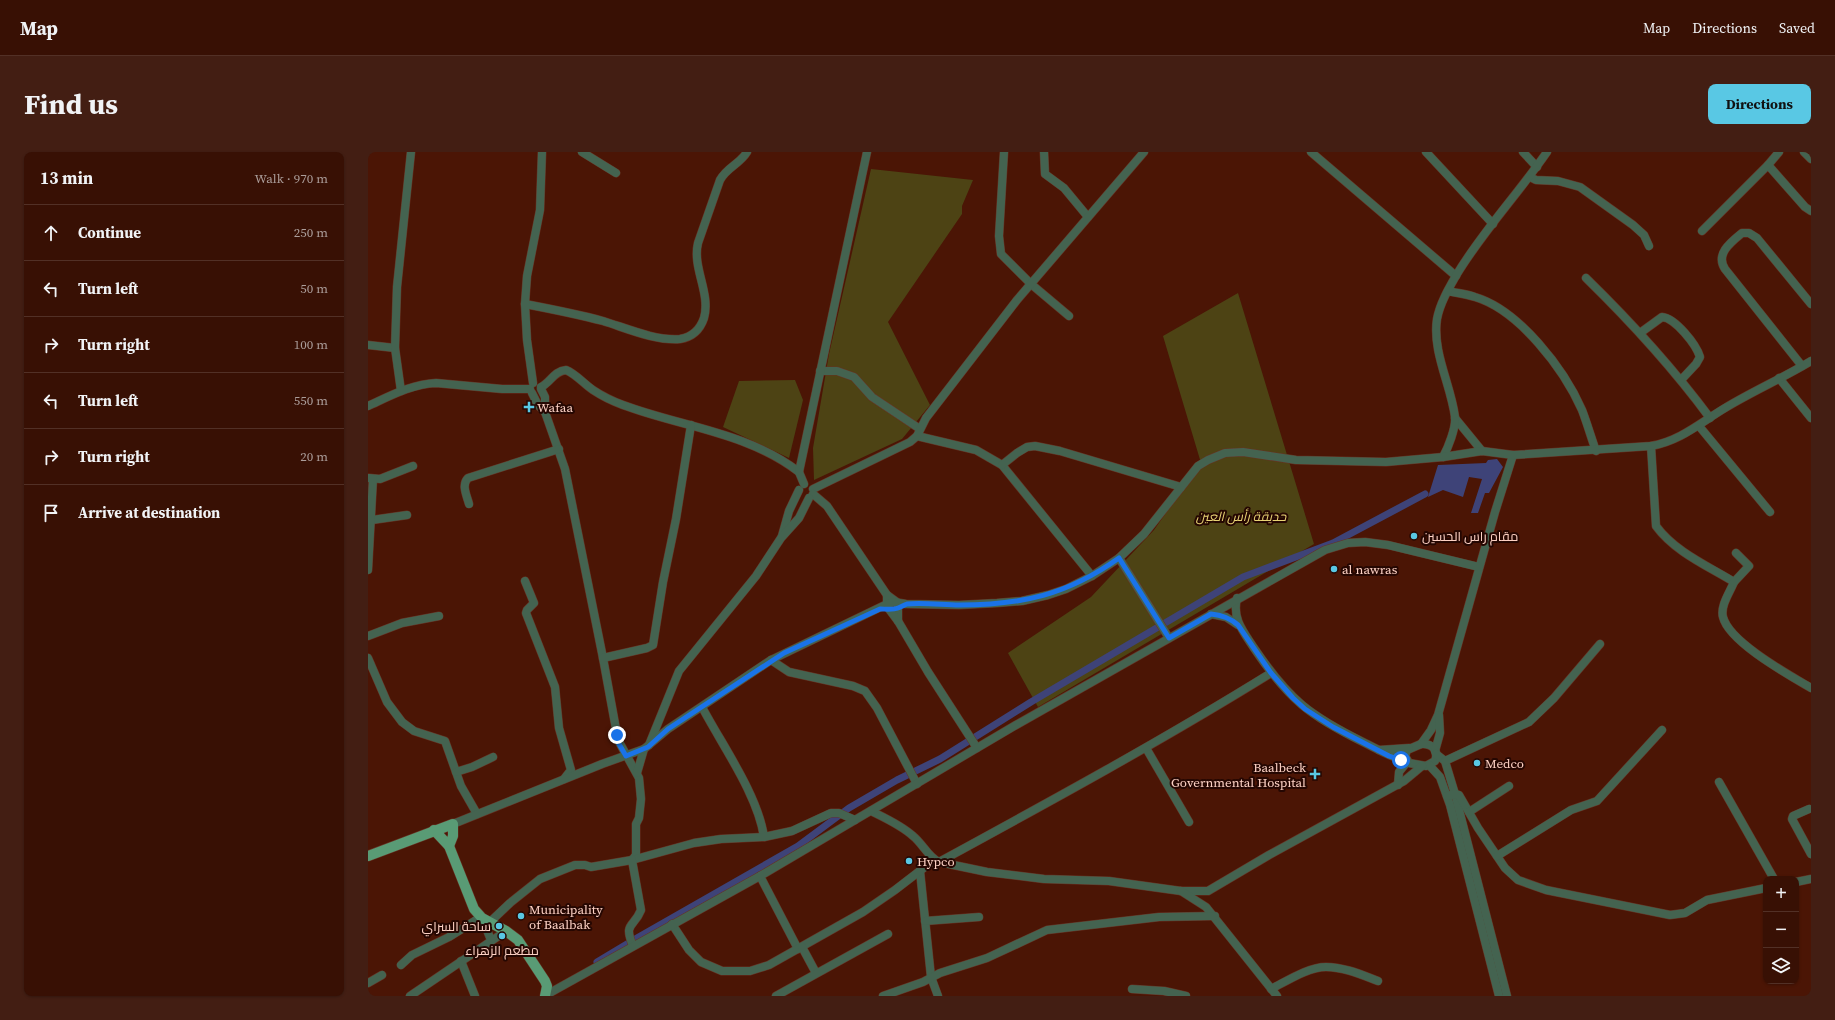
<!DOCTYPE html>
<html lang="en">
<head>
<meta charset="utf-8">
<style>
  :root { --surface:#381004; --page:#431e13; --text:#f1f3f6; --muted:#ab9d9a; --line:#523026; --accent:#59c8e4 }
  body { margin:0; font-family:"Source Serif 4",Cairo,serif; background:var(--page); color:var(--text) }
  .controls { position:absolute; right:12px; bottom:12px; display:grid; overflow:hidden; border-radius:8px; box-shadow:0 1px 3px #0004 }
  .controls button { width:36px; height:36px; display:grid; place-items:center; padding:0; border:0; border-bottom:1px solid var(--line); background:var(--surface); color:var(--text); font:20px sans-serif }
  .stop { position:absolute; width:12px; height:12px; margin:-9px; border:3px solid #1a73e8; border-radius:50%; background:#fff }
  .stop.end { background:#1a73e8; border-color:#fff; box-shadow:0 1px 4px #0008 }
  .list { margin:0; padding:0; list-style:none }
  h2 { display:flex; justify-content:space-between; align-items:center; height:52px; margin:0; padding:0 16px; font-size:17px }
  h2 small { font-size:13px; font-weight:400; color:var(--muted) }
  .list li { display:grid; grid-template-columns:26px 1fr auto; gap:12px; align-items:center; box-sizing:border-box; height:56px; padding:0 16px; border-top:1px solid var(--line) }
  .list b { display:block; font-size:15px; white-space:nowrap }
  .list em { font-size:13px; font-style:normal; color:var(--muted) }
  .icon { flex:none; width:22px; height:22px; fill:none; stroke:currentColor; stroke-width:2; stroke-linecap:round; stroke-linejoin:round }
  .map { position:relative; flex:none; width:1443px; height:844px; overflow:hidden; border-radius:8px }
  header { display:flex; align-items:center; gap:24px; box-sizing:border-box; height:56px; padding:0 20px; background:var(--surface); border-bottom:1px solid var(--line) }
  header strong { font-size:19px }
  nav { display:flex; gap:22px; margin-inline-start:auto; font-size:14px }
  .intro { display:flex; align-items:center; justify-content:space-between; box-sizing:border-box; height:96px; padding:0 24px }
  h1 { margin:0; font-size:28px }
  .button { padding:10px 18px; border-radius:8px; background:var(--accent); color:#111; font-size:14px; font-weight:700 }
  main { display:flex; gap:24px; padding:0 24px }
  aside { flex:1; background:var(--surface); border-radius:8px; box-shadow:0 1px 3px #0004 }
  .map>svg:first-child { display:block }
</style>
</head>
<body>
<header>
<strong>Map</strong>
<nav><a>Map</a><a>Directions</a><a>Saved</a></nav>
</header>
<div class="intro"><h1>Find us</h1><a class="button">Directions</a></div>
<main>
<aside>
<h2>13 min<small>Walk · 970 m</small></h2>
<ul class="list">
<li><svg class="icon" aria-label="ahead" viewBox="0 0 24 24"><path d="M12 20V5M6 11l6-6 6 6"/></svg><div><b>Continue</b></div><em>250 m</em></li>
<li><svg class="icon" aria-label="left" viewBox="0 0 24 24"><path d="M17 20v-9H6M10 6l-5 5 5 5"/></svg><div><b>Turn left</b></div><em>50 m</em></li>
<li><svg class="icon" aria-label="right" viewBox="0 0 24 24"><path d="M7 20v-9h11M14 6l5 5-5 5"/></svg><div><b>Turn right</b></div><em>100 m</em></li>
<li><svg class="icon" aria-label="left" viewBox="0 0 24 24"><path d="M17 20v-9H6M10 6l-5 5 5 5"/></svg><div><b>Turn left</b></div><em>550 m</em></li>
<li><svg class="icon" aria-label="right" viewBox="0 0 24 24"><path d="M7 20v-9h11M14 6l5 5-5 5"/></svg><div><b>Turn right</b></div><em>20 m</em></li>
<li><svg class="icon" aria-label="arrive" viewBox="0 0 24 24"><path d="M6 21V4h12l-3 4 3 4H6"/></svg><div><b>Arrive at destination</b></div></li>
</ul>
</aside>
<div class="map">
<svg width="1443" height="844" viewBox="0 0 1443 844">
  <rect width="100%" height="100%" fill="#4b1505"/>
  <g fill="#4d4314">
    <path d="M503,17L605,28L594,54V62L520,170L562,253L534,287L446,328L445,296L461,202Z"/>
    <path d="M870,141L946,392L670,555L640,501L723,445L786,378L833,311L795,184Z"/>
    <path d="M427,228L435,248L421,306L355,275L371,229Z"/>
  </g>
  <path fill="#3e4378" d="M1129,307L1135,315L1121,341H1117L1110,361H1103L1114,327L1101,325L1095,345L1075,338L1060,345L1070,313L1118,311L1120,308Z"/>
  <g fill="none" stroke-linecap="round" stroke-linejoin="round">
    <path stroke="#3e4378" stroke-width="7" d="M229,810L269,786L430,694L481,656L529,628L572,607L663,550L875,425L965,391L1057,342"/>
    <defs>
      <g id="minor">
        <path d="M214,0L248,21"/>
        <path d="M636,0L631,84L633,102L663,132L701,164"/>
        <path d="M676,0L677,22L696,36L720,65"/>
        <path d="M943,0L1088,124"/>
        <path d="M1058,0L1125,72"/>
        <path d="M1155,0L1169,15"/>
        <path d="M1436,0L1443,7"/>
        <path d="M1400,13L1437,55L1443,59"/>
        <path d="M1162,25L1168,28L1190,29L1212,35L1265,73L1276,83L1281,94"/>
        <path d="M1334,79L1400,13L1411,0"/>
        <path d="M1218,126C1263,170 1305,216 1342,266"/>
        <path d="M1080,139C1088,141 1098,142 1107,145C1151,158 1196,217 1214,258C1219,271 1223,285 1228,299"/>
        <path d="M157,152C183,157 209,162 235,169C258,176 287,189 312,187C324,185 332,178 336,166C343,141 324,116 330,91L352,28C359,15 372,12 379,0"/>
        <path d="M1272,181L1294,165C1307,166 1328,192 1332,205L1328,212L1313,228"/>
        <path d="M0,193L27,196"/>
        <path d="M1434,214L1357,117C1347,102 1363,90 1374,81H1381L1389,86L1443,152"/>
        <path d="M452,219H469L486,225L504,245L552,277"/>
        <path d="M1411,226L1443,266"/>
        <path d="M165,231L159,188L157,152L159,124L172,58L174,0"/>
        <path d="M173,235C182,231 186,219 198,218C208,222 216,232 225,238C234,244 244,249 255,253C314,275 379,280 431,320"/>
        <path d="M173,237L177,245V260"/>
        <path d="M33,239L27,196L29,135L43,0"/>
        <path d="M164,241L170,253L177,260L197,317L235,506L250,588L271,626L273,647L271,666L268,672V703L264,708"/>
        <path d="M0,254C22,244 44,232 68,231L134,237H162"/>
        <path d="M1087,266L1114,299"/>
        <path d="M1331,274L1402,360"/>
        <path d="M549,284L608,298L634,313L724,424"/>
        <path d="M1283,294L1288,374C1307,400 1340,414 1366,430C1362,440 1352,454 1355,465C1361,490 1421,523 1443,536"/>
        <path d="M1075,305C1080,296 1088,276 1087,265C1083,233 1064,200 1069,167C1072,151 1081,136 1089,122C1115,79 1150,42 1179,0"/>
        <path d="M634,313L649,301L659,295L667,294L692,299L813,335"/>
        <path d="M1,326L12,327L45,314"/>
        <path d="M436,332L431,320L499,0"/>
        <path d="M445,337L542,290L549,284L558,266L649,148L776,0"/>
        <path d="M445,342L459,354L519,443L530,451V469"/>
        <path d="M101,352C99,344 93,333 100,326L191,297"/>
        <path d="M4,368L39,363"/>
        <path d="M414,384L421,359L431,338"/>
        <path d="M751,406L801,486"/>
        <path d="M0,418L5,327"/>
        <path d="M157,429L166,451L159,458L158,461L187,535L191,576L203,618L196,627"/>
        <path d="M1366,430L1381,414L1368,401"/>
        <path d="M519,443V452L521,457L530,469L560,520L609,596"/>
        <path d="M869,446C864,467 875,479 886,496C921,548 942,564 997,591C1011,598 1024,606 1039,609"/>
        <path d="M843,462L858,465L870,473"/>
        <path d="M0,484L34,471L71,464"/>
        <path d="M0,506L19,550L34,570L46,579L77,589L93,634L109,662"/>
        <path d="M235,506L279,496L285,493L295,430L308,367L323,273"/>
        <path d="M403,508L421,520L485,534L497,539L509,556L549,632"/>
        <path d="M334,555C354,593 390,643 396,685"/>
        <path d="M1053,592L1063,578L1070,563L1127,360L1145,303"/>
        <path d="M1053,592C1064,591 1071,598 1067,609L1058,614L1041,611L1037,604L1039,598Z"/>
        <path d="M281,593L311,519L388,424L413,386L431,366L441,346"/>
        <path d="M778,596L821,670"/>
        <path d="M1011,598L1041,596"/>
        <path d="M1067,599L1072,581L1071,563"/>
        <path d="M1068,602L1077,609L1087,642L1139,844"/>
        <path d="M1077,609L1161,570L1186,546L1232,492"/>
        <path d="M1061,613L1072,625L1082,653L1131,844"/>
        <path d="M88,620L104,615L125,605"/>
        <path d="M269,621L276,597"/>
        <path d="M1351,630L1406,727"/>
        <path d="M1030,633L1031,620L1039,610"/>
        <path d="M1079,644L1087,642L1091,643L1110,676L1137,716L1150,728L1178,738L1302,763L1317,761L1339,748L1398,736"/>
        <path d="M1441,657L1425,664L1424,667L1443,702"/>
        <path d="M503,659C517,666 533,673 545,684C555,692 560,705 571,710L619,720L676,727L741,729L813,739H840L901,703L1036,629L1054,614"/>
        <path d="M1101,660L1141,634"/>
        <path d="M85,672L234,612L276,597L300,577L403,508L519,452L526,450L538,452L591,453L629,451L654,449L680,443L698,437L724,424L751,406L776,382L830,314L840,308L857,301L875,300L928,308L1018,310L1075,305L1114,299L1145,303L1283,294C1312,289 1332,271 1357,256C1385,239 1415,226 1443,209"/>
        <path d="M1129,704L1203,658L1229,649L1294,578"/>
        <path d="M264,708L326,691L353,687L396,685L424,679L463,661H471L487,668"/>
        <path d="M571,710C683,649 795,588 903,521"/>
        <path d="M552,719L563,825L570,844"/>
        <path d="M392,724L430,797"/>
        <path d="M1428,730L1443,727"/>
        <path d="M813,739L838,755L909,844"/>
        <path d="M114,766L123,788"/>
        <path d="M557,769L611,765"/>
        <path d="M122,770L142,751L172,727L207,713H217L223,715L264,708L273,758C266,776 255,770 265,794"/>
        <path d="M304,772L321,798L333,810L354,819H382L401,813L495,760L527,738L566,708"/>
        <path d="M434,795L448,821"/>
        <path d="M93,809L107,844"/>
        <path d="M33,813L44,803L81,785L113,765"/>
        <path d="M0,831L14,823"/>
        <path d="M764,837L796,839L818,844"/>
        <path d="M903,837C919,829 940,815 958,815C976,815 994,823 1010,829"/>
        <path d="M178,843L392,724L648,573L957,398L980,391L997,390L1020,393L1111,415"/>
        <path d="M42,844L138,779"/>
        <path d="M408,844L520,782"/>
        <path d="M515,844L555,830L572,821L619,806L679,778L791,765L847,764"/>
      </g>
      <g id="major">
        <path d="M66,678L81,694L106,757L114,766L138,779L150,788L177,829L179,834L177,844"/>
        <path d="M0,704L85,672V684L81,694"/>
      </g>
    </defs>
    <use href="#minor" stroke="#673324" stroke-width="9"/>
    <use href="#major" stroke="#673324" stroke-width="11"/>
    <use href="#minor" stroke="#446350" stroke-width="8"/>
    <use href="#major" stroke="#599b75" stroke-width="10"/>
  </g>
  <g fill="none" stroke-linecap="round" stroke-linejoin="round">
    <path stroke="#1a73e8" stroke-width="5" d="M249,583L251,592L258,604L280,595L300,577L416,501L512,457C518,457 525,458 530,456C533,455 536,453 539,452C553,450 576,453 591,453C654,453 699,443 751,406L801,486L843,462C854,463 862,466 870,473L903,521L925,546L937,557L965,575L1021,604L1033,608"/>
  </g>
  <g fill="#59c8e4" stroke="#250702" stroke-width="1.5">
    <path d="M159 249h4v4h4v4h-4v4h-4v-4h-4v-4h4z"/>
    <circle cx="1046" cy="384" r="4"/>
    <circle cx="966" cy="417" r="4"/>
    <circle cx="1109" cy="611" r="4"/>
    <path d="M945 616h4v4h4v4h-4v4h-4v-4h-4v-4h4z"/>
    <circle cx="541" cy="709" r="4"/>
    <circle cx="153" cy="764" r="4"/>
    <circle cx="131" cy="774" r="4"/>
    <circle cx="134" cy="784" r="4"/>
  </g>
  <g text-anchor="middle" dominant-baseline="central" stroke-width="4" stroke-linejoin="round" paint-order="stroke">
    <g font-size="13" fill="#fdd1c4" stroke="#250702" text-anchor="start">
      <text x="169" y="255">Wafaa</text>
      <text x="1054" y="384">مقام راس الحسين</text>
      <text x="974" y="417">al nawras</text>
      <text x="1117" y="611">Medco</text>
      <text x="938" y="615" text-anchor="end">Baalbeck<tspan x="938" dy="15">Governmental Hospital</tspan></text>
      <text x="549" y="709">Hypco</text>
      <text x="161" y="757">Municipality<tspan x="161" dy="15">of Baalbak</tspan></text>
      <text x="123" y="774" text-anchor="end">ساحة السراي</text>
      <text x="134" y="798" text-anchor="middle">مطعم الزهراء</text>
    </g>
    <g font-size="13" font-style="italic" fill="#e9d475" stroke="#250702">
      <text x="873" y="364">حديقة رأس العين</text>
    </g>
  </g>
</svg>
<div class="controls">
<button>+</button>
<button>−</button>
<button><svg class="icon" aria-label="layers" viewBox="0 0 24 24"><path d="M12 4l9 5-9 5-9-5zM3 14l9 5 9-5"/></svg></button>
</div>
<div class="stop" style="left:1033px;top:608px"></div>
<div class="stop end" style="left:249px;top:583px"></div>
</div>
</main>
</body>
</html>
